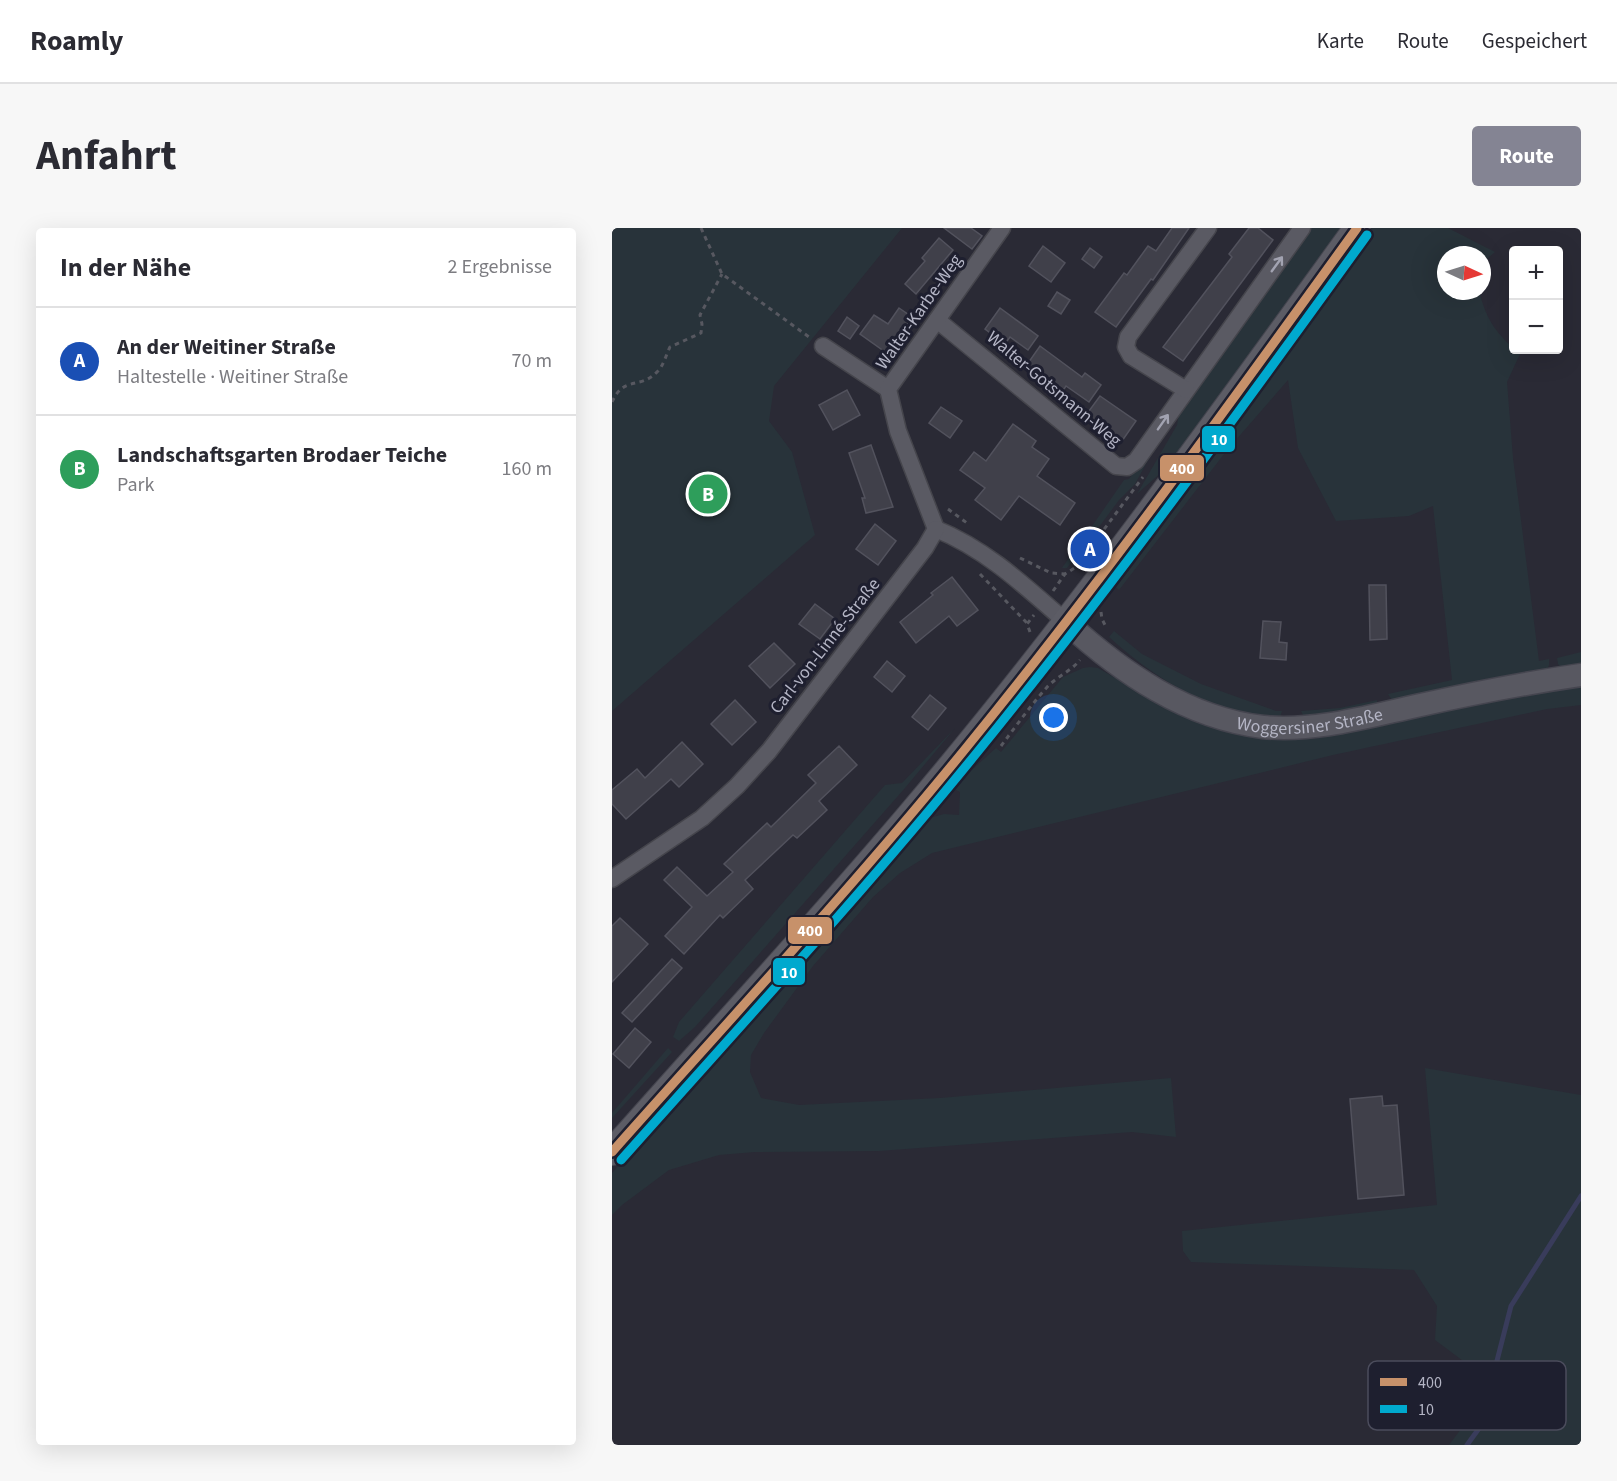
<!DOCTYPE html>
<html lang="de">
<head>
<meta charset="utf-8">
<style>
  :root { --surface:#fff; --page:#f7f7f7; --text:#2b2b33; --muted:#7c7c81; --line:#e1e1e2; --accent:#848493 }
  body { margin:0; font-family:"Source Sans 3",sans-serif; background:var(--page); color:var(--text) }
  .controls { position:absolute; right:18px; top:18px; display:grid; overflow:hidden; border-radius:6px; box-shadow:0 6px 24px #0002 }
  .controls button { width:54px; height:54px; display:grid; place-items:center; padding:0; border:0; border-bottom:2px solid var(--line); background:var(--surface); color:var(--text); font:30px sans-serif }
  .compass { position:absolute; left:825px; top:18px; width:54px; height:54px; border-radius:50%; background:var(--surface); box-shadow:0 6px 24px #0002; rotate:94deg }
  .you { position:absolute; left:442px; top:490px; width:21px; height:21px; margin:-15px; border:4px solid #fff; border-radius:50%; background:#1a73e8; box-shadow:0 0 0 9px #1a73e833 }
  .badge { display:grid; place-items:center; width:39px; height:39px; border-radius:50%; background:var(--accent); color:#fff; font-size:20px; font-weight:700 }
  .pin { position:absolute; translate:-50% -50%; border:3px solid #fff; box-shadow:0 2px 6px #0006 }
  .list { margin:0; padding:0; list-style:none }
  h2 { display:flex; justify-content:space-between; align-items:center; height:78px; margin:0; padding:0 24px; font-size:26px }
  h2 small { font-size:20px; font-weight:400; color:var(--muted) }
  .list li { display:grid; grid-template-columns:39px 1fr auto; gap:18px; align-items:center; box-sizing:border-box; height:108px; padding:0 24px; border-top:2px solid var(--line) }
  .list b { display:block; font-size:22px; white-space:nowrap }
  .list p { margin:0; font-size:20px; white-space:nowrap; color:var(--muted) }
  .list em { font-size:20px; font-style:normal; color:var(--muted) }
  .map { position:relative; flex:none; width:969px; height:1217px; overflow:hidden; border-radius:6px }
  header { display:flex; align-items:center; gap:36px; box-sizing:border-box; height:84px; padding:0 30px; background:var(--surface); border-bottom:2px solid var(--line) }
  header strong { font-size:28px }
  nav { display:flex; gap:33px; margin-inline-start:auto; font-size:21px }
  .intro { display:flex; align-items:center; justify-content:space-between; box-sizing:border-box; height:144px; padding:0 36px }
  h1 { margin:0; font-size:42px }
  .button { padding:15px 27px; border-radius:6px; background:var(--accent); color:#fff; font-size:21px; font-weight:700 }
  main { display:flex; gap:36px; padding:0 36px }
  aside { flex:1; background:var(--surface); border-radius:6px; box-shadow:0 6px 24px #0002 }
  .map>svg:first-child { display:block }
</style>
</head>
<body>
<header>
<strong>Roamly</strong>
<nav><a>Karte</a><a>Route</a><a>Gespeichert</a></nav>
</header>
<div class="intro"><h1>Anfahrt</h1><a class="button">Route</a></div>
<main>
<aside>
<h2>In der Nähe<small>2 Ergebnisse</small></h2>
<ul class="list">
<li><span class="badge" style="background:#1a4fb4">A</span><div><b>An der Weitiner Straße</b><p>Haltestelle · Weitiner Straße</p></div><em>70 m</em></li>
<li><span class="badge" style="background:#2e9e5b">B</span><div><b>Landschaftsgarten Brodaer Teiche</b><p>Park</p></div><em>160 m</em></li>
</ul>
</aside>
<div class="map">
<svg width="969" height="1217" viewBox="0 0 969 1217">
  <rect width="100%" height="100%" fill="#2a2a35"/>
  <g fill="#28333a">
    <path d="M0,0H290L162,158L157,193L180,224L203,307L0,483Z"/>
    <path d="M697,0H733L570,226L525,266L565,197L568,180Z"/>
    <path d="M759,0H836L883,24L870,35V27H834V63H867C875,94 885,106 908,126L895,154L901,230L927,433L937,431V437L934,444L780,472L776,466L840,452L821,278L797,288L724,293L686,220L676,152L616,221L507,362L501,357Z"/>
    <path d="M552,203L523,256L507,272L481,307L476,304L512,252L517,251Z"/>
    <path d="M466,317L471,320L455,340H450Z"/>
    <path d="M502,403L530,426L589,456L664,483H670L668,489C599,486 547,454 497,409Z"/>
    <path d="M969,424V439L951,442L946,436L945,430Z"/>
    <path d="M478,439L486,440L543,473L650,510L679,512L708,510L843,479L969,456V477L935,481L721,527L320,625L288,645L261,669L201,738L152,805L139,827L138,844L149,870L187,877L328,870L559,850L564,909L520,904L267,923L143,924L107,927L57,942L10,977L0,987V945L314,591L332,586L347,587L348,564L340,560L384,520L389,524L451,449L471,440Z"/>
    <path d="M765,472V476L734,484L692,489L689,483L728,480Z"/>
    <path d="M343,500L293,560L83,799L67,813L61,809L67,794L273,557L290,555Z"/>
    <path d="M56,820L60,824L0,890V885Z"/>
    <path d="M813,840L969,867V1217H837L849,1201L866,1144L823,1112L825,1078L802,1042L579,1034L571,1023L570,1003L825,977Z"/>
  </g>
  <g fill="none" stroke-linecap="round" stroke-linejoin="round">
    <path stroke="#393c5b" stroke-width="5" d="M855,1217L868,1199L899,1078L969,968"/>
  </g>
  <g fill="#40404a" stroke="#52525d" stroke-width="1.5">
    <path d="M332,0H359L370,8L360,21Z"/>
    <path d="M560,0H577L541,52L539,51L504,99L483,84L512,45L515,47L536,18L544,23Z"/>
    <path d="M637,0H646L661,12L571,133L551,119L620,29L617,26Z"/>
    <path d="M327,10L341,22L304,66L293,56L313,33L310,30Z"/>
    <path d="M431,18L453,35L439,54L417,38Z"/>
    <path d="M478,20L490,29L482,40L470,31Z"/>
    <path d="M445,64L458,72L449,86L436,78Z"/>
    <path d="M287,80L300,89L276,126L248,106L262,87L276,96Z"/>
    <path d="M388,80L426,108L416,122L398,109L393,116L373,101Z"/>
    <path d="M235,89L247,98L238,111L226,103Z"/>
    <path d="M428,118L470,149L473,145L489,157L477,174L454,158L450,164L414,138Z"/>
    <path d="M235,162L248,187L221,202L207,177Z"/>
    <path d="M488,168L524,193L510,213L474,187Z"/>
    <path d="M329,179L350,193L338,210L317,195Z"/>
    <path d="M401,196L424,213L420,219L437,231L425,248L463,275L448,297L407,268L389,292L363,272L373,260L348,242L362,224L374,233Z"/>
    <path d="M259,217L281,279L254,285L250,270H253L237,225Z"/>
    <path d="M263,296L284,313L266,337L244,321Z"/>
    <path d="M340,349L366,382L345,398L337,388L304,415L288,394L321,367L319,365Z"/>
    <path d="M757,357H774L775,411L758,412Z"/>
    <path d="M203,376L223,391L208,411L187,396Z"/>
    <path d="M651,393L669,394L667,414L675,415L674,432L648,430Z"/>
    <path d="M162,415L183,436L158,460L137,438Z"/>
    <path d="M275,433L293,448L280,464L262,449Z"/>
    <path d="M318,467L334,480L316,502L300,489Z"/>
    <path d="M123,472L144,494L120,517L99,496Z"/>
    <path d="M70,514L91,536L67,559L59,551L14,591L0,576V562L25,541L33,550Z"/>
    <path d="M227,518L245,537L207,573L215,582L185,610L181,607L133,652L141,661L111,690L108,687L72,726L53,708L80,679L52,652L65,639L95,668L121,644L112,636L155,595L159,599L204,555L196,547Z"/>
    <path d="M8,690L36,716L0,754V698Z"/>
    <path d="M60,731L70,740L20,794L10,785Z"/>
    <path d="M23,800L39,814L17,840L1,826Z"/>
    <path d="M770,868L771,878L785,877L792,967L746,971L738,871Z"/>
  </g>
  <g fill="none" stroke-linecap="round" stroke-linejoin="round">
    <defs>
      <g id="minor">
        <path d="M325,92L504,238L515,239L524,233L690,0"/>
        <path d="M211,118L276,161"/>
        <path d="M574,162L519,128L514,119L516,109L596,0"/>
        <path d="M324,301L286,203L276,161L390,0"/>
        <path d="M324,301C374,321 414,359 454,394"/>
        <path d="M0,651L90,590L125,558L157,523L313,320L324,301"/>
      </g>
      <g id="secondary">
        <path id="s1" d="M454,394C510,445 575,490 651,499C703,504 754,489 804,478C858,466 914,455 969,447"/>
      </g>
      <path id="primary" d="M0,924C97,814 197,706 293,593C454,404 599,202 745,0"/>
    </defs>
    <use href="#minor" stroke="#45454c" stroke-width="19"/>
    <use href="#secondary" stroke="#45454f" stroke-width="25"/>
    <use href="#primary" stroke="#45454f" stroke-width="28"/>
    <g stroke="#575860" stroke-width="3" stroke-dasharray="4.5 4.5" stroke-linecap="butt">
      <path d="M89,0L110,46L197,109"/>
      <path d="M0,174C12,147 28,162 45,144C51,139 54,127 58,119L89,105L90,96L88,87L110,46"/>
      <path d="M336,281L355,295"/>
      <path d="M408,330L439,345L453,346"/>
      <path d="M368,346L415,395"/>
      <path d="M441,363L453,346L464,339L531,249"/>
      <path d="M489,384L490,391L493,397L491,400"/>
      <path d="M418,404L415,396L422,387"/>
      <path d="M389,518C404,498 419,477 436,458C446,448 459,443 468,432"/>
    </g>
    <use href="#minor" stroke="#5a5a63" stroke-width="16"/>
    <use href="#secondary" stroke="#585861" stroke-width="22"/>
    <use href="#primary" stroke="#5c5c65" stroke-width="26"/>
    <defs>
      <path id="bus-1" d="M0,924C119,790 241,659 354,520C491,352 618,176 745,0"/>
      <path id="bus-2" d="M9,932C128,798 250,666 363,527C500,359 628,183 755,7"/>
    </defs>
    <use href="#bus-1" stroke="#1e1f2f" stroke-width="14"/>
    <use href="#bus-2" stroke="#1e1f2f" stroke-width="14"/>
    <use href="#bus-1" stroke="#c7916a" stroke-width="9"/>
    <use href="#bus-2" stroke="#00a9ce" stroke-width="9"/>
  </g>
  <defs><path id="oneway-shaft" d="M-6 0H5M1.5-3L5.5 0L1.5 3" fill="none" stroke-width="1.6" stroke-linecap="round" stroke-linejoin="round" transform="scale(1.5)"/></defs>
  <g stroke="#a2a3b1">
    <use href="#oneway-shaft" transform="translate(665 36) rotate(-54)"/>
    <use href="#oneway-shaft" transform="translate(551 194) rotate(-55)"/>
  </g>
  <g text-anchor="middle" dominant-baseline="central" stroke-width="6" stroke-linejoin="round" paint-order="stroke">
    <g font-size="18" fill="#b4b5c5" stroke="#1e1f2f">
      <text transform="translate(307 84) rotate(-55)">Walter-Karbe-Weg</text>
      <text transform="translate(442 161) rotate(40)">Walter-Gotsmann-Weg</text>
      <text transform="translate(213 418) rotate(-52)">Carl-von-Linné-Straße</text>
      <text stroke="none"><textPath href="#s1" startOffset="274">Woggersiner Straße</textPath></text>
    </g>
  </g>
  <rect x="756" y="1133" width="198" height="69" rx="9" fill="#1e1f2f" stroke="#4b4c5c" stroke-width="1.5"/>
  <rect x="768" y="1150" width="27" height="8" fill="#c7916a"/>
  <rect x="768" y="1177" width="27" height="8" fill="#00a9ce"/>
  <g font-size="16" fill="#b4b5c5">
    <text x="806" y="1160">400</text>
    <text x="806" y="1187">10</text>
  </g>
  <g stroke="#1e1f2f" stroke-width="2">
    <rect x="589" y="197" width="35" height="28" rx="6" fill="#00a9ce"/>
    <rect x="547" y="226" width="46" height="28" rx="6" fill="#c7916a"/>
    <rect x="175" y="688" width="46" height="29" rx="6" fill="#c7916a"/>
    <rect x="160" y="729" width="34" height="29" rx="6" fill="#00a9ce"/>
  </g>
  <g font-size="16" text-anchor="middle" font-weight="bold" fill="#fff">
    <text x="607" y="217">10</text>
    <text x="570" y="246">400</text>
    <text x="198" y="708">400</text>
    <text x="177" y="750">10</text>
  </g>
</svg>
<div class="controls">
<button>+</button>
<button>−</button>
</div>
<svg class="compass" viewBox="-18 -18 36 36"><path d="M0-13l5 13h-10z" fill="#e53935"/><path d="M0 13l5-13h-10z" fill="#7c7c81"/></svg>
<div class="you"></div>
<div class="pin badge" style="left:478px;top:321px;background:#1a4fb4">A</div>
<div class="pin badge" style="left:96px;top:266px;background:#2e9e5b">B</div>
</div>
</main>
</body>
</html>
